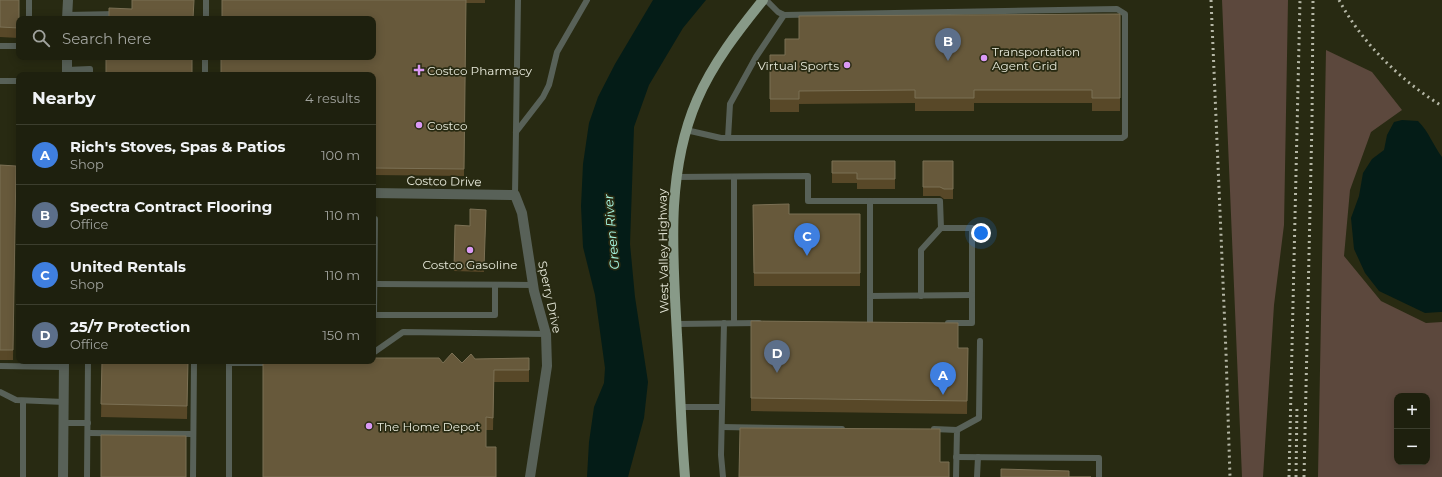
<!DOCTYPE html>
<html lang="en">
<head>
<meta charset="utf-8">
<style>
  :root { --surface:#1e200e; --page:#262817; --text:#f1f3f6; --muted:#a1a39e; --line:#3c3e2e; --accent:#0f766e }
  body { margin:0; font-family:Montserrat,sans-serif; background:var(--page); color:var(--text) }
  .controls { position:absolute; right:12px; bottom:12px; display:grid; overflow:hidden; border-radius:8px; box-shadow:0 2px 10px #0003 }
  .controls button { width:36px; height:36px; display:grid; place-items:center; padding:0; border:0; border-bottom:1px solid var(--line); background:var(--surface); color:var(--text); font:20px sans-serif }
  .you { position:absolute; left:981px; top:233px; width:14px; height:14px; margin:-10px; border:3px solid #fff; border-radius:50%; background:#1a73e8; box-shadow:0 0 0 6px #1a73e833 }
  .badge { display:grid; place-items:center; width:26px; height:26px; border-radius:50%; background:var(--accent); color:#fff; font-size:13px; font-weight:700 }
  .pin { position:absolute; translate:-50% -33px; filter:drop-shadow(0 1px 2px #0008) }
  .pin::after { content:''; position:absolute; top:21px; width:14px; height:12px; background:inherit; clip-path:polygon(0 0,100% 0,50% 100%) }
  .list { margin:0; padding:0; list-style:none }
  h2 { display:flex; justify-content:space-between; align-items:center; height:52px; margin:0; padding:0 16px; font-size:17px }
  h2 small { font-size:13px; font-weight:400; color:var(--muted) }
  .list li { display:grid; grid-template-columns:26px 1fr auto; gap:12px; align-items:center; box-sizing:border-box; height:60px; padding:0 16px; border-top:1px solid var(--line) }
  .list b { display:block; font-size:15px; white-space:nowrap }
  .list p { margin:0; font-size:13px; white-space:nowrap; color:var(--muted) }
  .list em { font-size:13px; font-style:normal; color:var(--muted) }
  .icon { flex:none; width:22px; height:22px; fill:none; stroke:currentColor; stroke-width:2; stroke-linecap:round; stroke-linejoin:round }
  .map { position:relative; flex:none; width:1442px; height:477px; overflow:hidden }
  .search { position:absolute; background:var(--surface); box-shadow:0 2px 10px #0003; left:16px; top:16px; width:360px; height:44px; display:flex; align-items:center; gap:10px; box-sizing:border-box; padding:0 14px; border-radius:8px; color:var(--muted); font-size:15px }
  .panel { position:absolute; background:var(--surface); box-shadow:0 2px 10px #0003; left:16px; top:72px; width:360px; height:292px; border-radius:8px }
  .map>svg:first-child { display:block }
</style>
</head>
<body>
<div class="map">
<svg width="1442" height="477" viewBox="0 0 1442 477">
  <rect width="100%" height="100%" fill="#282a12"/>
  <g fill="#5c483d" fill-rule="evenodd">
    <path d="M1222,0H1288L1284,225L1274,305L1263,477H1242Z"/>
    <path d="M1326,50L1372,72L1402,110L1371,132L1350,190L1344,256L1381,301L1426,323L1442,322V477H1318ZM1397,396H1427V462H1397Z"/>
  </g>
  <g fill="#041c17">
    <path d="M653,0H706L683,28L649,85L634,127L630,244L635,297L648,382L644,418L628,477H587L589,442L594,407L604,383L605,368L595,295L583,247L581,206L583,164L589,123L598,97L615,64Z"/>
    <path d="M1402,120L1418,121C1429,132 1433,145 1442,157V312H1440L1425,313L1379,291L1365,273L1354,249L1351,218L1359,196L1363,173L1372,159L1384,150L1387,135L1394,122Z"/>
  </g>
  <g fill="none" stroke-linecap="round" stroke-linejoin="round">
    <g stroke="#586158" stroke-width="6">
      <path d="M67,15L116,14"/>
      <path d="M29,19V0"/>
      <path d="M206,19V0"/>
      <path d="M0,46H19"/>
      <path d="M67,70L90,69V75"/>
      <path d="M205,75V57"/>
      <path d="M0,81H19"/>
      <path d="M686,130L721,138H1122L1125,136V14L1117,9L784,15L778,12L766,0"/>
      <path d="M516,132L543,97L549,85L557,52L587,0"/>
      <path d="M728,138L730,104L756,57L784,15"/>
      <path d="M676,177L808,176V201H940L941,228H972V323H948"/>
      <path d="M734,177V323"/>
      <path d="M515,195L518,0"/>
      <path d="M870,201V323"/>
      <path d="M373,219H375L374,314"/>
      <path d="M375,284L533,285"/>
      <path d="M870,296L972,295"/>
      <path d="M921,296V250L941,228"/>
      <path d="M373,315H495V285"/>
      <path d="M677,324L759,323"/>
      <path d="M373,353L403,332L546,334"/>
      <path d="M229,361V477"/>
      <path d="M229,363H271"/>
      <path d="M0,366L64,367"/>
      <path d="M0,392L16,400L64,402"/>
      <path d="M681,407H722"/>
      <path d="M64,423H88"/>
      <path d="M722,427L842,429"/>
      <path d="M934,429L957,430L956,477"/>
      <path d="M957,430L979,418L980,341"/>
      <path d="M88,433L193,434"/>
      <path d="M956,457L1099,458V477"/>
      <path d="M23,477V401"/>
      <path d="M87,477L88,361"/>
      <path d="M193,477L194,361"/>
      <path d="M723,477L721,455L724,323"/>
      <path d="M977,477L978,457"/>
    </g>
    <path stroke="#586158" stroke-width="10" d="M373,193L515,195L522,213L534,291L546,334L547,366L530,477"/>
    <g stroke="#586158" stroke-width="10">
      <path d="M67,19L68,0"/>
      <path d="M67,75V57"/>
      <path d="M63,477L64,361"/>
    </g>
    <path stroke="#889a88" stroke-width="10" d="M685,477C681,430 680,383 677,335C673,257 665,174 697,100C713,63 738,31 763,0"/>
    <g stroke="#b5b7a6" stroke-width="3" stroke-dasharray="2 4" stroke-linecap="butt">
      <path d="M1211,0L1226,353L1230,477"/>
      <path d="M1339,0C1362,43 1400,80 1442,106"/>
      <path d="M1289,477L1300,0"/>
      <path d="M1296,477L1297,405"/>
      <path d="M1304,477L1312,121L1313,0"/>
    </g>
  </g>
  <g fill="#584828">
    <path d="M0,0L19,19V38L0,37Z"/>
    <path d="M222,0H485V3H466L464,176L373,175V75Z"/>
    <path d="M1120,14V111H1092V103H974V111H915V103L799,104V112H770V55H785Z"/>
    <path d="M832,161H895V189H857V183H832Z"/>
    <path d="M923,161H953V199H944L940,196H923Z"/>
    <path d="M0,165L16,166L13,360H0Z"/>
    <path d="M753,205L789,214H860V286H754Z"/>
    <path d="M486,210L484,272L454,271L455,225L470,226Z"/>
    <path d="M751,321L958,348H968L967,414L751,411Z"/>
    <path d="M529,358V382H494L493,430H486V447L443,363H462L475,359Z"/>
    <path d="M102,361H188L187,419L101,417Z"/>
  </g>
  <g fill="#67593b" stroke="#7b7054">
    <path d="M0,0H19V28L0,27Z"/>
    <path d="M132,0H194L193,19H109V8L132,9Z"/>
    <path d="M222,0H466L464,169L373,168V75H221V57H373V19H222Z"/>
    <path d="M1120,14V98H1092V90H974V98H915V90L799,91V99H770V55H785V39H799V16Z"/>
    <rect x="106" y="57" width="86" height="18"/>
    <path d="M832,161H895V179H857V173H832Z"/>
    <path d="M923,161H953V189H944L940,187H923Z"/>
    <path d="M0,165L16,166L13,350H0Z"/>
    <path d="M789,204V214H860V273H754L753,205Z"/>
    <path d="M470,209L486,210L484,268H454L455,225L470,226Z"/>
    <path d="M751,321L958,323V348H968L967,401L751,398Z"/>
    <path d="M452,353L462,363L471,354L475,359L529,358V370H494L493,418L486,417V447H496V477H263V361H373V358H439L443,363Z"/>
    <path d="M102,361H188L187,406L101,404Z"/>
    <path d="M740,428L940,429V462H949V477H739Z"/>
    <path d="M101,435L186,436V477H101Z"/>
    <path d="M1001,469L1069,471V477H1091H1001Z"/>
  </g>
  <g fill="#db99f5" stroke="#282a12" stroke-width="1.5">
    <circle cx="984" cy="58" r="4"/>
    <circle cx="847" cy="65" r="4"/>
    <path d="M417 64h4v4h4v4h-4v4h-4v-4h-4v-4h4z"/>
    <circle cx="419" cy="125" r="4"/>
    <circle cx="470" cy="250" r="4"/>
    <circle cx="369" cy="426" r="4"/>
  </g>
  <g text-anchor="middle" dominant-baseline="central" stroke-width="3.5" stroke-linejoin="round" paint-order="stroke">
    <g font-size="12" fill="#e7e9da" stroke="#282a12" text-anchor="start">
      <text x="992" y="51">Transportation<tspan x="992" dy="14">Agent Grid</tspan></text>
      <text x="839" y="65" text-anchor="end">Virtual Sports</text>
      <text x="427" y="70">Costco Pharmacy</text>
      <text x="427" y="125">Costco</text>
      <text x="470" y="264" text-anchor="middle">Costco Gasoline</text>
      <text x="377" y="426">The Home Depot</text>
    </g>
    <g font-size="12" fill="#e7e9da" stroke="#282a12">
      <text transform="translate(444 181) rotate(1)">Costco Drive</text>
      <text transform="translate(663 251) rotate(-91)">West Valley Highway</text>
      <text transform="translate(550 297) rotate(78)">Sperry Drive</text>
    </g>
    <g font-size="13" font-style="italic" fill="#a7f7e2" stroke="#282a12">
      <text transform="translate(611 232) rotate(-95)">Green River</text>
    </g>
  </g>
</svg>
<div class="controls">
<button>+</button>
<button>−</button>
</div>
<div class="you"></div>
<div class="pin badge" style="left:943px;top:395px;background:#3f7fe0">A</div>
<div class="pin badge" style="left:948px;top:61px;background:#5c6f8a">B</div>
<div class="pin badge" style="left:807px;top:256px;background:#3f7fe0">C</div>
<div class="pin badge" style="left:777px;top:373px;background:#5c6f8a">D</div>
<div class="search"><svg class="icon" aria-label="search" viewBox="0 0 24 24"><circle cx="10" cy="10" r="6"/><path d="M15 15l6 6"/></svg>Search here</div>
<section class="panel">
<h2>Nearby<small>4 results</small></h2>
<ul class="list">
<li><span class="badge" style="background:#3f7fe0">A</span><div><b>Rich's Stoves, Spas &amp; Patios</b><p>Shop</p></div><em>100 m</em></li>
<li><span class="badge" style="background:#5c6f8a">B</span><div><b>Spectra Contract Flooring</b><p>Office</p></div><em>110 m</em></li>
<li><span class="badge" style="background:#3f7fe0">C</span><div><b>United Rentals</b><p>Shop</p></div><em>110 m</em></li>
<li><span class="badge" style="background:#5c6f8a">D</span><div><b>25/7 Protection</b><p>Office</p></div><em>150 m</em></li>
</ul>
</section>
</div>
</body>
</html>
